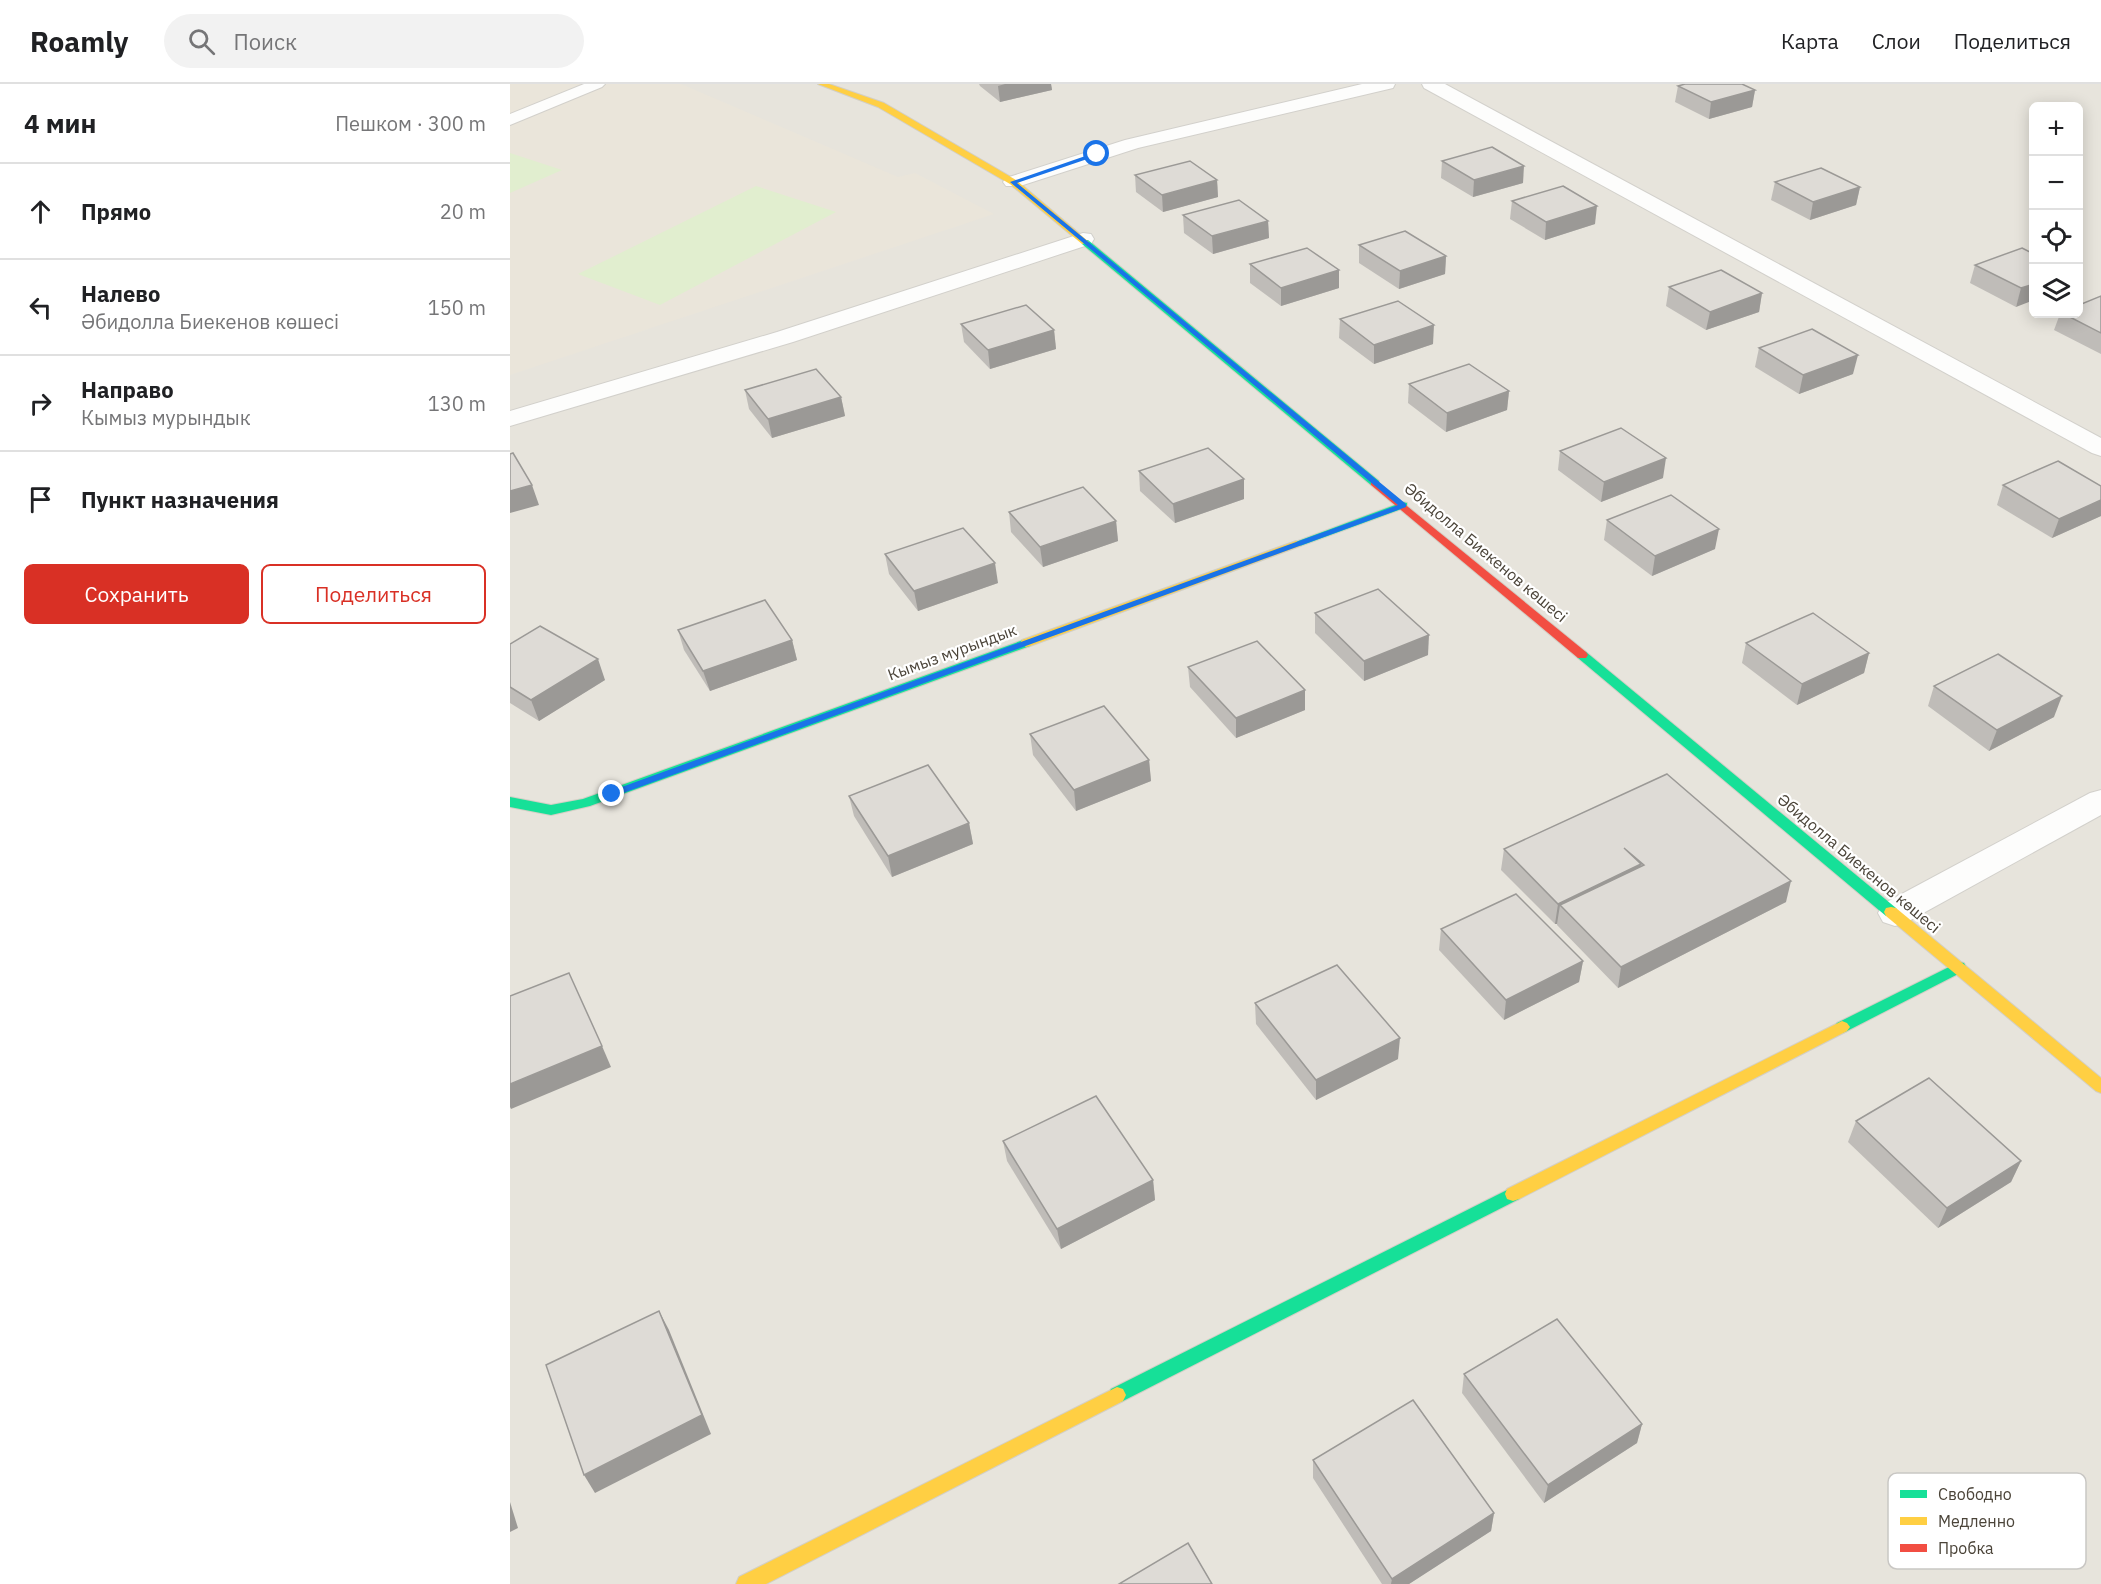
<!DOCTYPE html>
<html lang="ru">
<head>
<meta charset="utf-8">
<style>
  :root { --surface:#fff; --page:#f2f2f2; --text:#202124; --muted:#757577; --line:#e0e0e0; --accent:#d93025 }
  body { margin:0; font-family:"IBM Plex Sans",sans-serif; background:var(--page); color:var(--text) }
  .controls { position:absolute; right:18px; top:18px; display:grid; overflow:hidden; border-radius:9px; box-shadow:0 3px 15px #0003 }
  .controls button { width:54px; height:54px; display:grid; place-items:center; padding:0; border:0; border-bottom:2px solid var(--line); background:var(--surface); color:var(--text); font:30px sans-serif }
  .stop { position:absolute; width:18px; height:18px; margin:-14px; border:4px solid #1a73e8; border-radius:50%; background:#fff }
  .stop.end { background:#1a73e8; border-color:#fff; box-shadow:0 2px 6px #0008 }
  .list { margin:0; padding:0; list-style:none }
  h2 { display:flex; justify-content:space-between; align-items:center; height:78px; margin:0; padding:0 24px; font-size:26px }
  h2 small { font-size:20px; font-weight:400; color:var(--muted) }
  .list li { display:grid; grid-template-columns:39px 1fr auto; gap:18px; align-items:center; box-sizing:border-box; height:96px; padding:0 24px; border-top:2px solid var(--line) }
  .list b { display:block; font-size:22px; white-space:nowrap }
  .list p { margin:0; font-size:20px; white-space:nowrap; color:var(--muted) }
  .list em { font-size:20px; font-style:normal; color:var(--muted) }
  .actions { display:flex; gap:12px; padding:18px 24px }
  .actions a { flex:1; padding:14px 0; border:2px solid var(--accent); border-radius:9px; text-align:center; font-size:21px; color:var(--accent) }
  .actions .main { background:var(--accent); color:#fff }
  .icon { flex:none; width:33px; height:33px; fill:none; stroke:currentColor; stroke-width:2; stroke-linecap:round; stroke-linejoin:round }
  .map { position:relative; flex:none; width:1591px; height:1500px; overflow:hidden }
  header { display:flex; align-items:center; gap:36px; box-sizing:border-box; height:84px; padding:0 30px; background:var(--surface); border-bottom:2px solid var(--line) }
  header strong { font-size:28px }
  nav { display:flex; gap:33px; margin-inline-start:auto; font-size:21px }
  .search { width:420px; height:54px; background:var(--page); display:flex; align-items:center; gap:15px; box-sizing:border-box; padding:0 21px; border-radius:33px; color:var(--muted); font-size:22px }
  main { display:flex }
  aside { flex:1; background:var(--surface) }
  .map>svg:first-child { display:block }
</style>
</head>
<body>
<header>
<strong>Roamly</strong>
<div class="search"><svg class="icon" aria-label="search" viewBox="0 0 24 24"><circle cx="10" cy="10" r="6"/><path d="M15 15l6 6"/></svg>Поиск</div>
<nav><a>Карта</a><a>Слои</a><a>Поделиться</a></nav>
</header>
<main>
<aside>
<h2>4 мин<small>Пешком · 300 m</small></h2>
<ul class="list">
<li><svg class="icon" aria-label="ahead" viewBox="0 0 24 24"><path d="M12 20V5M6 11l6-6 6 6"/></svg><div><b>Прямо</b></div><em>20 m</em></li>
<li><svg class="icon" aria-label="left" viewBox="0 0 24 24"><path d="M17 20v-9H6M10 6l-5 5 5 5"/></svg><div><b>Налево</b><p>Әбидолла Биекенов көшесі</p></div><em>150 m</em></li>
<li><svg class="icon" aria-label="right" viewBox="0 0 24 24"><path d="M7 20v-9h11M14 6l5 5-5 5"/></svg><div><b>Направо</b><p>Кымыз мурындык</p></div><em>130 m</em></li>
<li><svg class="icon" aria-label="arrive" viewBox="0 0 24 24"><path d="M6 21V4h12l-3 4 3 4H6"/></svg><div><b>Пункт назначения</b></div></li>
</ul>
<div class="actions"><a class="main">Сохранить</a><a>Поделиться</a></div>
</aside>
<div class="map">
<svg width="1591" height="1500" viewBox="0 0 1591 1500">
  <rect width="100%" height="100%" fill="#f4f2ee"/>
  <path fill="#e7e4dc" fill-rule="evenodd" d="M0,0H1591V1500H0ZM1524,22H1568V230H1524Z"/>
  <path fill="#eae5da" d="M0,0H171L388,93L405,89L484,130L0,291Z"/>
  <g fill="#e1eecf">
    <path d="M0,69L52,86L0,109Z"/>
    <path d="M246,102L326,128L150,221L68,190Z"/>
  </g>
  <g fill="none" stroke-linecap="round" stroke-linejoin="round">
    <defs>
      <path id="lane" d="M74,0H95L92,3L0,41V30Z"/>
      <g id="street">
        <path d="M852,0H885L883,4L628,64L510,102H496L493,98L496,94L615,56Z"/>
        <path d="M912,0H935L1591,354V372L1582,369L914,4Z"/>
        <path d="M573,149L581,150L584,155L581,160L283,258L0,342V327L267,248Z"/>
        <path d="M1591,706V731L1397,838L1385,842L1373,838L1368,829L1373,820L1580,709Z"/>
      </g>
      <g id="fast">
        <path d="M572,156H578L869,397V401H861L572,160Z"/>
        <path d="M893,418L897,419V423L790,462H782L780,460Z"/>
        <path d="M516,555L522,559L520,562L80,722L41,731L0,723V713L41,721L73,715Z"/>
        <path d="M1072,567L1076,568L1386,824L1388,828L1386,832H1376L1068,574L1066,571L1068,568Z"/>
        <path d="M1449,878L1454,879L1456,883L1454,887L1337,947L1332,949L1327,947L1324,943L1327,939Z"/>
        <path d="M1003,1103L1009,1105L1011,1110L1009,1115L613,1317L607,1319L601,1317L598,1311L601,1305Z"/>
      </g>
      <g id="slow">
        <path d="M308,0H319L374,19L506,96L579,158L572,160L500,100L368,23Z"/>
        <path d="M786,457L792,460L790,462L520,562L516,563L510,559L512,556Z"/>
        <path d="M1381,823L1386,824L1591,994V1009L1586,1007L1376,832L1374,828L1376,824Z"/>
        <path d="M1332,937L1337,939L1340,943L1337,947L1009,1115L1003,1117L997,1115L995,1110L997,1105Z"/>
        <path d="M607,1303L613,1305L616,1311L613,1317L256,1500H226L229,1493Z"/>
      </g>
      <path id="jam" d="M865,396L1076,568L1078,571L1076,574H1068L861,401V397Z"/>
    </defs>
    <use href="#lane" stroke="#d2d0cb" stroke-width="2"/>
    <use href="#street" stroke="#d2d0cb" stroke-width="2"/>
    <use href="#fast" stroke="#d3cfc5" stroke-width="2"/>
    <use href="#slow" stroke="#d3cfc5" stroke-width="2"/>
    <use href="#jam" stroke="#d3cfc5" stroke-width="2"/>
    <use href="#lane" fill="#fdfdfc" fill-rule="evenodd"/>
    <use href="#street" fill="#fdfdfc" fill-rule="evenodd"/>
    <use href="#fast" fill="#16e098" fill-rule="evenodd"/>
    <use href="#slow" fill="#ffcf43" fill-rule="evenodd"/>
    <use href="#jam" fill="#f24e42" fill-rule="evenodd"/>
  </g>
  <g fill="#bfbcb8">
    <path d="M469,0H541L542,6L490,18L470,2Z"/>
    <path d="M1168,2L1245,6L1242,23L1199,35L1165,18Z"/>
    <path d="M932,77L1013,99L963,113L931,94Z"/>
    <path d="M625,91L707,96L708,113L653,128L626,108Z"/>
    <path d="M1265,98L1350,103L1346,121L1300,136L1261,116Z"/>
    <path d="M1002,117L1085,140L1035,156L1000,135Z"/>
    <path d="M673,131L758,137L759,154L703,170L674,149Z"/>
    <path d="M849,161L936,172L935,190L889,205L849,179Z"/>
    <path d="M1524,170L1506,223L1460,199L1465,181Z"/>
    <path d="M740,180L829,186V204L771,222L740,199Z"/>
    <path d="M1159,203L1252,209L1249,228L1196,246L1156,222Z"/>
    <path d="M1591,212V270L1544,246L1550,230H1569Z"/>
    <path d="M830,235L923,260L864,280L829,254Z"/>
    <path d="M451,240L544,246L546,265L480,285L454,258Z"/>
    <path d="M1249,264L1343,290L1289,310L1245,283Z"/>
    <path d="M899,300L999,307L997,326L936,348L898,319Z"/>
    <path d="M235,306L331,313L335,332L262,354L239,325Z"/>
    <path d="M1050,367L1153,394L1091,418L1048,386Z"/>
    <path d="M629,387L734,395V415L665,439L630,407Z"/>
    <path d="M1493,401L1591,402V432L1542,454L1487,421Z"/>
    <path d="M499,428L606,437L608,457L533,483L501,448Z"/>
    <path d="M1097,436L1205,465L1142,492L1094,456Z"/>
    <path d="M375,470L488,499L408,527L379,490Z"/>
    <path d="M805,529L918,571L854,597L805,549Z"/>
    <path d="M168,546L282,556L287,576L200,607L174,566Z"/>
    <path d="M1236,559L1359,569L1354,589L1287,621L1232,579Z"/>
    <path d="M0,560L95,596L29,637L0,619Z"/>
    <path d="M678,583L795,626L726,654L680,603Z"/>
    <path d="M1424,602L1544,633L1479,667L1418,622Z"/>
    <path d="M520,650L639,676L641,697L566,727L523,671Z"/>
    <path d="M1157,690L1276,818L1108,904L1047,841V840H1045L991,786L994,765Z"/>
    <path d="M339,712L459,739L463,760L382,793L344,732Z"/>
    <path d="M931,845L1073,877L1069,898L994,936L929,866Z"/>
    <path d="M745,919L888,975L806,1016L746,940Z"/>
    <path d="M1346,1037L1511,1077L1501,1098L1428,1144L1338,1058Z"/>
    <path d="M493,1057L643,1096L645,1116L551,1165L497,1077Z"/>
    <path d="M954,1290L1132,1340L1127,1359L1034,1419L952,1309Z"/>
    <path d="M803,1376L984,1429L981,1447L899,1500H872L803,1394Z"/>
  </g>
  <g fill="#9b9996">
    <path d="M495,0H541L542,6L490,18L488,2Z"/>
    <path d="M1245,6L1242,23L1199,35L1201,18Z"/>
    <path d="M1014,82L1013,99L963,113L964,96Z"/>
    <path d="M707,96L708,113L653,128L652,111Z"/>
    <path d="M1350,103L1346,121L1300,136L1303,118Z"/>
    <path d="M1087,122L1085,140L1035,156L1036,138Z"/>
    <path d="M758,137L759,154L703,170L702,152Z"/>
    <path d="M936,172L935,190L889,205L890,187Z"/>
    <path d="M829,186V204L771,222V204Z"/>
    <path d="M1524,200V216L1506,223L1511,204Z"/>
    <path d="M1252,209L1249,228L1196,246L1200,228Z"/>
    <path d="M924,241L923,260L864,280V261Z"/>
    <path d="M544,246L546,265L480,285L478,266Z"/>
    <path d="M1348,271L1343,290L1289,310L1293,291Z"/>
    <path d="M999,307L997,326L936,348L937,329Z"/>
    <path d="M331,313L335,332L262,354L258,335Z"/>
    <path d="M1156,374L1153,394L1091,418L1094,398Z"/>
    <path d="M734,395V415L665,439L663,420Z"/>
    <path d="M22,401L29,421L0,429V407Z"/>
    <path d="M1591,416V432L1542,454L1549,435Z"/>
    <path d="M606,437L608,457L533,483L530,463Z"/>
    <path d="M1209,445L1205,465L1142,492L1145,472Z"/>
    <path d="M485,479L488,499L408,527L404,507Z"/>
    <path d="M919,551L918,571L854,597V577Z"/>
    <path d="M282,556L287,576L200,607L193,587Z"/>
    <path d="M1359,569L1354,589L1287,621L1292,600Z"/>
    <path d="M88,575L95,596L29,637L21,616Z"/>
    <path d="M795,606V626L726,654V634Z"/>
    <path d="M1552,612L1544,633L1479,667L1487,646Z"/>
    <path d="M639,676L641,697L566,727L564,706Z"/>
    <path d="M459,739L463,760L382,793L378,772Z"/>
    <path d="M1131,780L1127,801L1050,821L1047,840H1045L1048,820Z"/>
    <path d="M1281,797L1276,818L1108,904L1111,883Z"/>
    <path d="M1073,877L1069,898L994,936L996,916Z"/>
    <path d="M890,954L888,975L806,1016V996Z"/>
    <path d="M92,962L101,983L1,1025L0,1023V1000Z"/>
    <path d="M1511,1077L1501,1098L1428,1144L1437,1124Z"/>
    <path d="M643,1096L645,1116L551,1165L547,1145Z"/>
    <path d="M149,1227L159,1246L201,1350L85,1409L74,1391Z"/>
    <path d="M1132,1340L1127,1359L1034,1419L1038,1401Z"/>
    <path d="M0,1418L8,1444L0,1448Z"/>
    <path d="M984,1429L981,1447L899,1500H881L882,1495Z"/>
  </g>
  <g fill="#dedbd6" stroke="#9b9996" stroke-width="1.5">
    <path d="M1175,0H1232L1245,6L1201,18L1168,2Z"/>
    <path d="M982,63L1014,82L964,96L932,77Z"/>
    <path d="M680,77L707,96L652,111L625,91Z"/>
    <path d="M1311,84L1350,103L1303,118L1265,98Z"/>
    <path d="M1053,102L1087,122L1036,138L1002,117Z"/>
    <path d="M729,116L758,137L702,152L673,131Z"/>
    <path d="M895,147L936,172L890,187L849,161Z"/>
    <path d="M797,164L829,186L771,204L740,180Z"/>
    <path d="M1512,164L1524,170V200L1511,204L1465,181Z"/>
    <path d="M1211,186L1252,209L1200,228L1159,203Z"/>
    <path d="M1591,212V249L1554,230H1569V221Z"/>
    <path d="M888,217L924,241L864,261L830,235Z"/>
    <path d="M516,221L544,246L478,266L451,240Z"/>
    <path d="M1302,245L1348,271L1293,291L1249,264Z"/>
    <path d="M959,280L999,307L937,329L899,300Z"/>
    <path d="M306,285L331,313L258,335L235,306Z"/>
    <path d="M1111,344L1156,374L1094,398L1050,367Z"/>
    <path d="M698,364L734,395L663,420L629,387Z"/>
    <path d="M3,369L22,401L0,407V370Z"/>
    <path d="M1548,377L1591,402V416L1549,435L1493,401Z"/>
    <path d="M573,403L606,437L530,463L499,428Z"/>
    <path d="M1161,411L1209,445L1145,472L1097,436Z"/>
    <path d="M453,444L485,479L404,507L375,470Z"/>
    <path d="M868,505L919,551L854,577L805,529Z"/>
    <path d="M255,516L282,556L193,587L168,546Z"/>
    <path d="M1303,529L1359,569L1292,600L1236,559Z"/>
    <path d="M30,542L88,575L21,616L0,603V560Z"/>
    <path d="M747,557L795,606L726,634L678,583Z"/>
    <path d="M1488,570L1552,612L1487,646L1424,602Z"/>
    <path d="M594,622L639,676L564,706L520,650Z"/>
    <path d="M418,681L459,739L378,772L339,712Z"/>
    <path d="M1157,690L1281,797L1111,883L1050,821L1134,781L1114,764L1131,780L1048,820L994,765Z"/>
    <path d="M1006,810L1073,877L996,916L931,845Z"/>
    <path d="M827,881L890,954L806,996L745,919Z"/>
    <path d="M59,889L92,962L0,1000V912Z"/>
    <path d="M1419,994L1511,1077L1437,1124L1346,1037Z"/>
    <path d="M586,1012L643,1096L547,1145L493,1057Z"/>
    <path d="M149,1227L192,1331L74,1391L36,1281Z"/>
    <path d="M1047,1235L1132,1340L1038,1401L954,1290Z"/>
    <path d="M903,1316L984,1429L882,1495L803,1376Z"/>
    <path d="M678,1459L702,1500H609Z"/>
  </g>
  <path fill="#1a73e8" d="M587,68L589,71L507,99L896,420V423L105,712H98V708L888,421L500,98Z"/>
  <g text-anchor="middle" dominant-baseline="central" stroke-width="4.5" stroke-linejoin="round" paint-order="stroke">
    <g font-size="16" fill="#4b4439" stroke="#fff">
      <text transform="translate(976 468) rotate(40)">Әбидолла Биекенов көшесі</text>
      <text transform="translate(442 568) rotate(-20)">Кымыз мурындык</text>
      <text transform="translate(1349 779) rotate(40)">Әбидолла Биекенов көшесі</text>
    </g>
  </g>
  <rect x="1378" y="1389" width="198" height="96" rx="9" fill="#fff" stroke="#c9c7c4" stroke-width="1.5"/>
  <rect x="1390" y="1406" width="27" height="8" fill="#16e098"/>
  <rect x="1390" y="1433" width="27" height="8" fill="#ffcf43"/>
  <rect x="1390" y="1460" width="27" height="8" fill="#f24e42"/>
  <g font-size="16" fill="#4b4439">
    <text x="1428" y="1416">Свободно</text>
    <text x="1428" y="1443">Медленно</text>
    <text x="1428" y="1470">Пробка</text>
  </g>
</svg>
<div class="controls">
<button>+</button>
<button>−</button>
<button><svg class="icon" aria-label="locate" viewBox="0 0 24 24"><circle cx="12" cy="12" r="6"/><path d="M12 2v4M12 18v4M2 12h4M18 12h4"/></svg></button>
<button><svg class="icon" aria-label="layers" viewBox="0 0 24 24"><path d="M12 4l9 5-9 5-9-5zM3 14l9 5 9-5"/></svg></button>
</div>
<div class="stop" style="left:587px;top:70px"></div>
<div class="stop end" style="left:102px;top:710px"></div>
</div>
</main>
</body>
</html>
